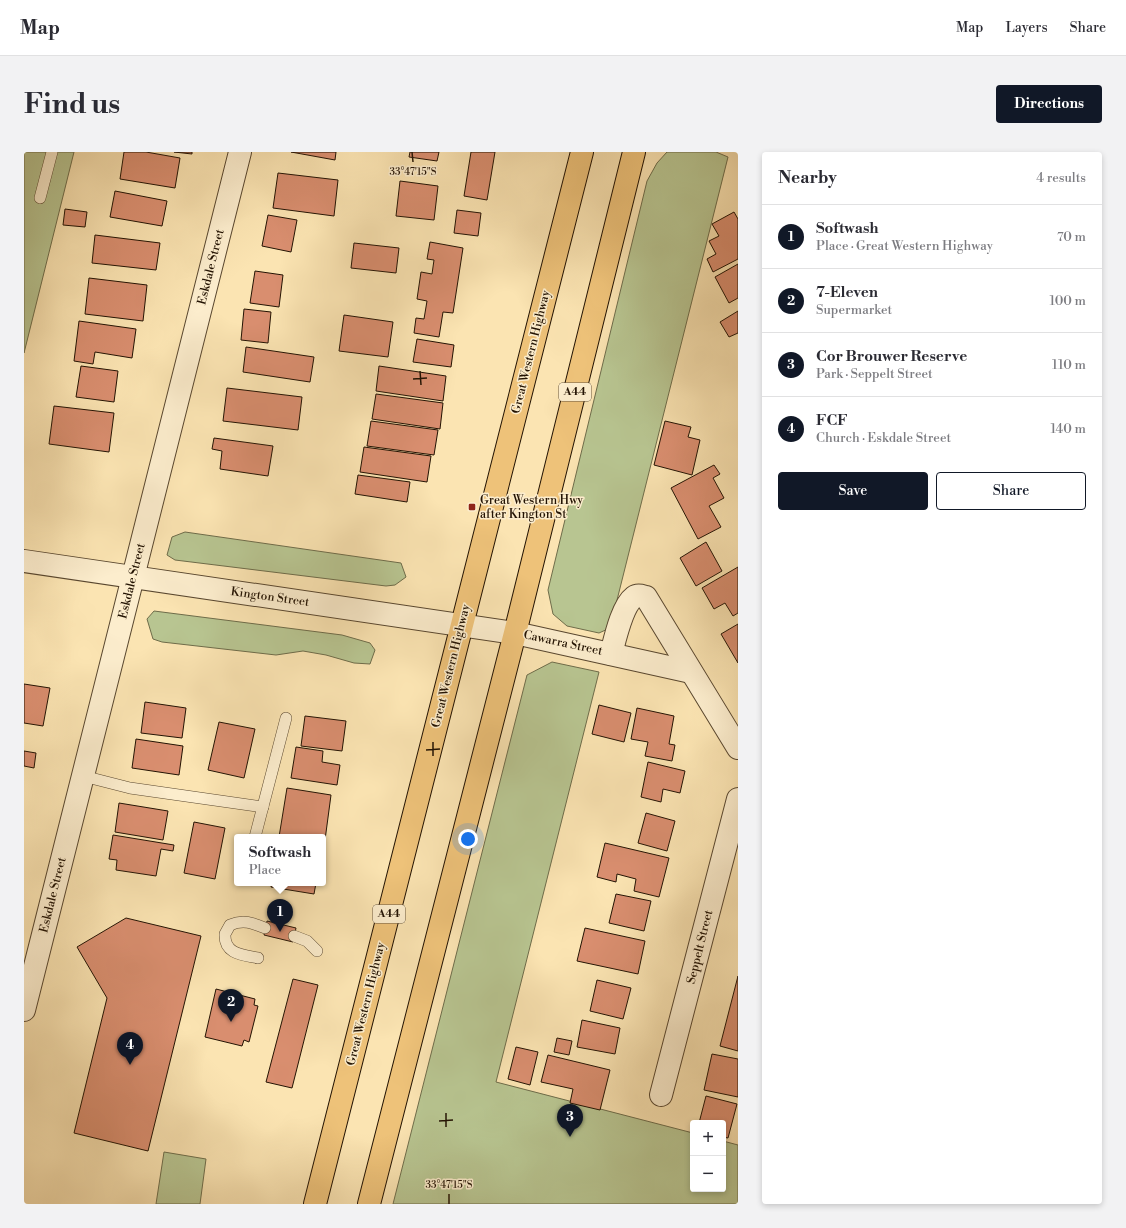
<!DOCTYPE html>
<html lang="en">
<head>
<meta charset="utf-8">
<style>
  :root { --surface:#fff; --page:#f2f2f3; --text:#2b2b33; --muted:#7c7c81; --line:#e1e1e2; --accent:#111827 }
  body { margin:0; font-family:"Libre Bodoni",serif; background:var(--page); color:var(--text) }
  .controls { position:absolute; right:12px; bottom:12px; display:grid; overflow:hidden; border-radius:4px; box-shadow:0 2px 6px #0003 }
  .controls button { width:36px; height:36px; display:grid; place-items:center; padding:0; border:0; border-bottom:1px solid var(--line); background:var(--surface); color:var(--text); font:20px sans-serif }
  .you { position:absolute; left:444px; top:687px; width:14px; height:14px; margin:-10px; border:3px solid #fff; border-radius:50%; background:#1a73e8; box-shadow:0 0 0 6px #1a73e833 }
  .badge { display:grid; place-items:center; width:26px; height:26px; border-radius:50%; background:var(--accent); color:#fff; font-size:13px; font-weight:700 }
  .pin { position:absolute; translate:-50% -33px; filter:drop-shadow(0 1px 2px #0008) }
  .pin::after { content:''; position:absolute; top:21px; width:14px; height:12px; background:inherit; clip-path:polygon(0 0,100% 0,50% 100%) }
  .popup { position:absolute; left:210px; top:682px; width:92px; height:52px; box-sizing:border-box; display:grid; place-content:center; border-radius:4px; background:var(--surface); filter:drop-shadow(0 1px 3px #0005); font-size:13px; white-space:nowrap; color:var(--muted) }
  .popup b { font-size:15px; color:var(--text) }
  .popup::after { content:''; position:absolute; left:50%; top:100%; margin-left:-8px; border:8px solid transparent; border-top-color:var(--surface) }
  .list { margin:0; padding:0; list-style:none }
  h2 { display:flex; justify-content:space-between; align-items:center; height:52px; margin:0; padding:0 16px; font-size:17px }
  h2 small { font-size:13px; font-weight:400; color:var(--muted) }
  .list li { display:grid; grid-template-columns:26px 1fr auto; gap:12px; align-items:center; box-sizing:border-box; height:64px; padding:0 16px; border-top:1px solid var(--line) }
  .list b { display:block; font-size:15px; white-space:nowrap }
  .list p { margin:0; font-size:13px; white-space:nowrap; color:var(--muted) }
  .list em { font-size:13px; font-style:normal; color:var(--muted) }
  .actions { display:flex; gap:8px; padding:12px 16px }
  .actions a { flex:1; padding:9px 0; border:1px solid var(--accent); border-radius:4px; text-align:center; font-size:14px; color:var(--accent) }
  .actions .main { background:var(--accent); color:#fff }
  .map { position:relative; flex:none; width:714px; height:1052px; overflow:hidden; border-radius:4px }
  header { display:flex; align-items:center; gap:24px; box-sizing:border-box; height:56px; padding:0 20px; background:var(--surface); border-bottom:1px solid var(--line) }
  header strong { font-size:19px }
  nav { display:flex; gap:22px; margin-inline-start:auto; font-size:14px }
  .intro { display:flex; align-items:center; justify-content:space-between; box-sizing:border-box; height:96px; padding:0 24px }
  h1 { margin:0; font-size:28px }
  .button { padding:10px 18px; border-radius:4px; background:var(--accent); color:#fff; font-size:14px; font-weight:700 }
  main { display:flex; gap:24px; padding:0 24px }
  aside { flex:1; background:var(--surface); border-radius:4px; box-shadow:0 2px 6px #0003 }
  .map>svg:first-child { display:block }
</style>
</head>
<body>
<header>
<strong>Map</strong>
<nav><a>Map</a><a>Layers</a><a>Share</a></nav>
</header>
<div class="intro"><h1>Find us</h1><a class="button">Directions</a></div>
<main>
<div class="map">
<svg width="714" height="1052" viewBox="0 0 714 1052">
  <rect width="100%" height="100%" fill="#fbe4b2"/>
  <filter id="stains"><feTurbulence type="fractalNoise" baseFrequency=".005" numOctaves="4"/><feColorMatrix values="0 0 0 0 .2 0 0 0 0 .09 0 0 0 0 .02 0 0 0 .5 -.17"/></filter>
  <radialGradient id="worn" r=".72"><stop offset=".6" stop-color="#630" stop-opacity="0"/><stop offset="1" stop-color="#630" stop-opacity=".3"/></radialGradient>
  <g fill="#b8c591" stroke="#6e6c4a">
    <path d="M0,0H50L0,201Z"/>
    <path d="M643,0H692L704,5L586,476L575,481L543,474L529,462L524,438L623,29L633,11Z"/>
    <path d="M161,380L377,411L382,425L371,433L362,434L151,408L143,403L148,385Z"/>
    <path d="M130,459L318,483L346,491L351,498L346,512L330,511L302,503L279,499L252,503L138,490L129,487L123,467Z"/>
    <path d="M528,510L575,520L472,930L669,981V1037H699V989L714,993V1052H369L503,523Z"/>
    <path d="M140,1000L182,1007L176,1052H132Z"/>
  </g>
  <g fill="#d98e6f" stroke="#231303">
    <path d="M100,0H122L156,6L151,36L96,27Z"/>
    <path d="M150,0H168V2Z"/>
    <path d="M267,0H312L311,8Z"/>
    <path d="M386,0H415L413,9L385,5Z"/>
    <path d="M447,0H471L463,48L440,44Z"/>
    <path d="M254,21L314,28L310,64L249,56Z"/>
    <path d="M376,29L414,34L410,68L372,64Z"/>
    <path d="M91,39L143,49L138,74L86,65Z"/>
    <path d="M41,57L63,60L61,75L39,73Z"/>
    <path d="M433,58L457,61L454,84L430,81Z"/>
    <path d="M710,60L714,67V107L689,120L683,107L692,102L685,89L695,84L688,72Z"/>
    <path d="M244,63L273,68L267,100L238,94Z"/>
    <path d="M71,83L136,91L132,118L68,111Z"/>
    <path d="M406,90L439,96L429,161L419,160L415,185L390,181L392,166L400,167L403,149L393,147L397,120L408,122L410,108L403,107Z"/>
    <path d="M330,91L375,96L372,121L327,116Z"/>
    <path d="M714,112V146L705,151L691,125Z"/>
    <path d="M231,119L259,123L255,155L226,151Z"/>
    <path d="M65,126L123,133L119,169L61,162Z"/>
    <path d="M220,157L247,160L244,191L217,188Z"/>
    <path d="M714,159V181L705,185L696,170Z"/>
    <path d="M320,163L369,170L364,205L315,199Z"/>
    <path d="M55,169L112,177L108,206L71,200L69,212L50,209Z"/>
    <path d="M393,187L430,193L427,215L389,210Z"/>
    <path d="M222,195L290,205L286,230L219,220Z"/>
    <path d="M57,214L94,219L90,250L52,245Z"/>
    <path d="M355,214L422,224L419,249L352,239Z"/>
    <path d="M203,236L278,245L274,278L199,269Z"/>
    <path d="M352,242L419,251L416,277L348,267Z"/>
    <path d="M30,254L90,261L85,300L25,292Z"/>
    <path d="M347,269L414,278L410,303L343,294Z"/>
    <path d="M641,269L667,275L664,285L676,288L668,323L630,313Z"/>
    <path d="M190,286L249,294L244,324L196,317L198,299L188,297Z"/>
    <path d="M340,295L407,304L403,330L336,320Z"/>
    <path d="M690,313L696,322L689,326L700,346L685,354L697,375L674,387L647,336Z"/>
    <path d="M334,323L386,330L383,350L331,342Z"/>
    <path d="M682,390L698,419L672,434L656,406Z"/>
    <path d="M714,415V461L709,464L701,451L690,457L678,436Z"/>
    <path d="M714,472V511L697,482Z"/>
    <path d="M0,532L26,536L19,574L0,571Z"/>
    <path d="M121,550L162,556L158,586L117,581Z"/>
    <path d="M575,553L607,561L600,590L568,582Z"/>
    <path d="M613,556L650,564L645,592L651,593L648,609L621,604L624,590L607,587Z"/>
    <path d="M281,564L322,569L318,599L277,594Z"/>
    <path d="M195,570L231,577L220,626L184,618Z"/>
    <path d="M112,587L159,594L155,623L108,616Z"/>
    <path d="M272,595L299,599L298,610L316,613L313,633L267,626Z"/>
    <path d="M0,599L12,601L10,616L0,614Z"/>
    <path d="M624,610L661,619L656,641L639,637L637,650L617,645Z"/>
    <path d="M263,636L307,643L299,703V685H255Z"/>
    <path d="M95,651L144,659L139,688L91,680Z"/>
    <path d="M622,661L651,669L643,699L614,691Z"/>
    <path d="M170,670L201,676L191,727L160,721Z"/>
    <path d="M89,683L150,693L149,699L137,697L132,724L92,718L93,708L85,707Z"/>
    <path d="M581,691L645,706L635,745L610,739L612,727L593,722L592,730L573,725Z"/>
    <path d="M248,731H292L290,742L247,735Z"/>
    <path d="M592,742L627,749L620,779L585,771Z"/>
    <path d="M102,766L177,784L124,999L50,981L83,846L53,795Z"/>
    <path d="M243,769L272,776L269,790L240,783Z"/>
    <path d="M561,776L621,789L614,822L553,809Z"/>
    <path d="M714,824V899L696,894Z"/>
    <path d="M269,827L294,833L268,936L242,930Z"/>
    <path d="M573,828L607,836L599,867L566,859Z"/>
    <path d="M192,837L231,847L230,853L234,854L225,890L220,888L218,894L181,885Z"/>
    <path d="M558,868L596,876L591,902L553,895Z"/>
    <path d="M533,886L548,889L545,903L530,900Z"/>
    <path d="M492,895L514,900L506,933L484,927Z"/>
    <path d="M688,902L714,907V945L680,938Z"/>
    <path d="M524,903L586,918L576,958L546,951L549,937L517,930Z"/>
    <path d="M682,944L713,952L704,986L699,985V971H675Z"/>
  </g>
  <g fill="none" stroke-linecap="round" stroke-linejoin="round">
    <defs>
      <g id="lane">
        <path d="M16,46L28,0"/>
        <path d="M59,624L106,636L239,655"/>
        <path d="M231,685L262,566"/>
        <path d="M270,784L283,789L293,799"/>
        <path d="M234,806C218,803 200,802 201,782L206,773C219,767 229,771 241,776"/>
      </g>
      <g id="street">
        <path d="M0,409L491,481L667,520"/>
        <path d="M587,502C591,487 598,454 610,445C614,442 618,444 622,445L714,596"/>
        <path d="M0,858L216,0"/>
        <path d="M637,943L714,647"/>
      </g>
      <g id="highway">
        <path d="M291,1052L558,0"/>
        <path d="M345,1052L491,481L610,0"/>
      </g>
    </defs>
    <use href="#lane" stroke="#59472f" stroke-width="12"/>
    <use href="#street" stroke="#59472f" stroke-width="24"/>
    <use href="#highway" stroke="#231303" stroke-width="24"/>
    <use href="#lane" stroke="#fcedcd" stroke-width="11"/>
    <use href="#street" stroke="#fcedcd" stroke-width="22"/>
    <use href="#highway" stroke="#eec279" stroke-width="22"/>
  </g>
  <path fill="none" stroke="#231303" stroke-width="1.5" d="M388,0L389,10M396,219L397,233M389,227L403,226M409,590V604M402,598L416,597M422,961V975M415,969L429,968M425,1042V1052"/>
  <rect fill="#8f2418" stroke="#fcedcd" stroke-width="1.5" x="444" y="351" width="8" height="8" rx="2"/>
  <g text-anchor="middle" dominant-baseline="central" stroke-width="3" stroke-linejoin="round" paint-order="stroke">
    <g fill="#fcedcd" stroke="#645440" stroke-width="1">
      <rect x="535" y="231" width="32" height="18" rx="3"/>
      <rect x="349" y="753" width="32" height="18" rx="3"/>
    </g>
    <g font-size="11" font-weight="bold" fill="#231303">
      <text x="551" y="240">A44</text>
      <text x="365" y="762">A44</text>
    </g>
    <g font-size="12" fill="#231303" stroke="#fcedcd">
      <text transform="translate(187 115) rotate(-76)">Eskdale Street</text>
      <text transform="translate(507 200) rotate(-76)">Great Western Highway</text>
      <text transform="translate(108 429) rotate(-76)">Eskdale Street</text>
      <text transform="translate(246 445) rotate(8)">Kington Street</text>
      <text transform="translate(539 491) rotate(12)">Cawarra Street</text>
      <text transform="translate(427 514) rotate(-76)">Great Western Highway</text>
      <text transform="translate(29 743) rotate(-76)">Eskdale Street</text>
      <text transform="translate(676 795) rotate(-76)">Seppelt Street</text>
      <text transform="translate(342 852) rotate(-76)">Great Western Highway</text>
    </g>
    <g font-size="12" fill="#231303" stroke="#fcedcd" text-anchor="start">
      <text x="456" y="348">Great Western Hwy<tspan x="456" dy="14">after Kington St</tspan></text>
    </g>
  </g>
  <g font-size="10" text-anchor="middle" fill="#231303" stroke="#fcedcd" stroke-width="3" stroke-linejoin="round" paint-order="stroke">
    <text x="389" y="23">33°47'15"S</text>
    <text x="425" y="1036">33°47'15"S</text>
  </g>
  <rect width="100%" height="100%" filter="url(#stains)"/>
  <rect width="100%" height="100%" fill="url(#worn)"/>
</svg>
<div class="controls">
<button>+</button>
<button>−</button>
</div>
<div class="you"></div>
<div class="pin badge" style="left:256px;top:780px">1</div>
<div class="popup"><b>Softwash</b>Place</div>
<div class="pin badge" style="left:207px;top:870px">2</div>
<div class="pin badge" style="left:546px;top:985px">3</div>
<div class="pin badge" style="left:106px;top:913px">4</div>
</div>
<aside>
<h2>Nearby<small>4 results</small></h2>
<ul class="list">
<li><span class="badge">1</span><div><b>Softwash</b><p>Place · Great Western Highway</p></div><em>70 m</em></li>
<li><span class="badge">2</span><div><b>7-Eleven</b><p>Supermarket</p></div><em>100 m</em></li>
<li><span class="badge">3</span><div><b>Cor Brouwer Reserve</b><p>Park · Seppelt Street</p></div><em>110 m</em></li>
<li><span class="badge">4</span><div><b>FCF</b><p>Church · Eskdale Street</p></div><em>140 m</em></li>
</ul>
<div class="actions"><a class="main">Save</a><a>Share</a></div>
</aside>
</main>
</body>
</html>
